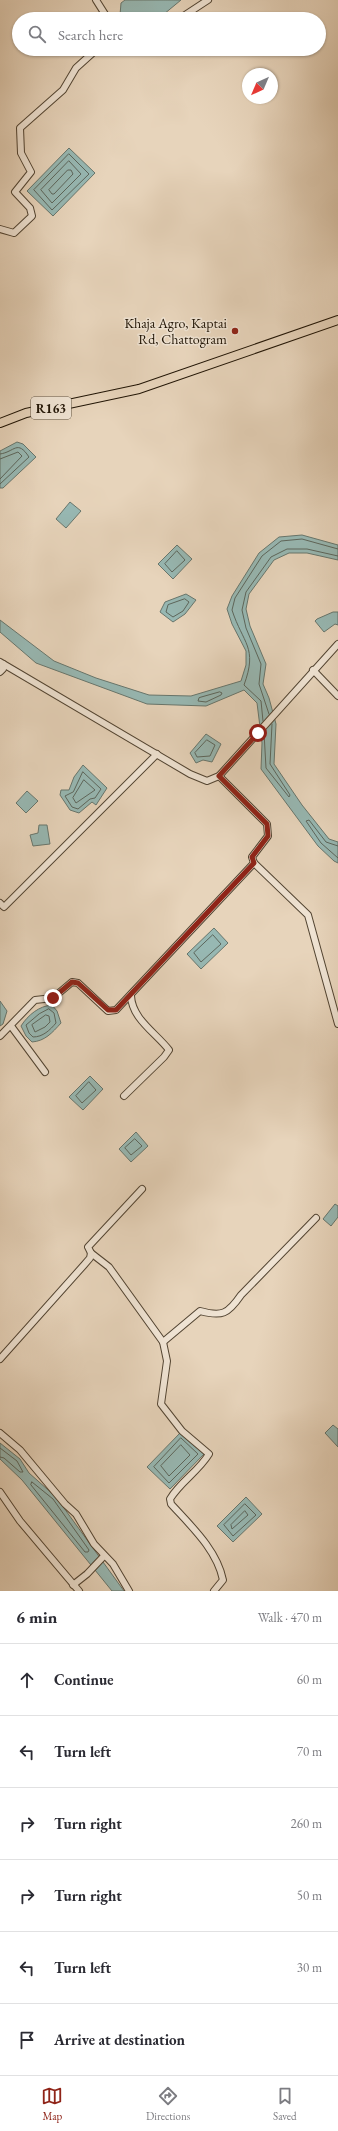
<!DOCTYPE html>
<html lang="en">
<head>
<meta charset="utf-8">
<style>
  :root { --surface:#fff; --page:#f7f7f7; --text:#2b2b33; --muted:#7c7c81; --line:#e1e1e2; --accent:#8f2418 }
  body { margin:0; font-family:"EB Garamond",serif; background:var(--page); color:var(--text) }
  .compass { position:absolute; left:242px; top:68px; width:36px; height:36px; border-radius:50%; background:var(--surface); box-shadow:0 1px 3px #0004; rotate:224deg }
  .stop { position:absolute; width:12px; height:12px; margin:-9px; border:3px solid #8f2418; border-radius:50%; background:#fff }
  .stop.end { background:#8f2418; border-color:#fff; box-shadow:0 1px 4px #0008 }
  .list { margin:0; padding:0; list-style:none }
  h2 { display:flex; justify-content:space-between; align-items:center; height:52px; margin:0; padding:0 16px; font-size:17px }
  h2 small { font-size:13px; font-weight:400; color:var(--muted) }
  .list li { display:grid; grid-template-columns:26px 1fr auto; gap:12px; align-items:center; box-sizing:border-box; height:72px; padding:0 16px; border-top:1px solid var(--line) }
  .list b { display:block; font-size:15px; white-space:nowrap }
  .list em { font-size:13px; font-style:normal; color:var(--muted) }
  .icon { flex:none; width:22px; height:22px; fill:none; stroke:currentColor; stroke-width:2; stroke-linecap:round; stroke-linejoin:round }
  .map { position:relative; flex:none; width:338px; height:1591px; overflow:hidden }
  .search { position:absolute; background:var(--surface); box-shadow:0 1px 3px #0004; left:12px; right:12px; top:12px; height:44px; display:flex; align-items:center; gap:10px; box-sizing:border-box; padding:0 14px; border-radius:22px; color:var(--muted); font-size:15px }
  .sheet { height:484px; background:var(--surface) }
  nav { display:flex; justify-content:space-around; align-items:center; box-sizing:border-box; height:56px; border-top:1px solid var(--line); background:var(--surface); font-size:11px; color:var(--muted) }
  nav a { display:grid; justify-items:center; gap:2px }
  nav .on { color:var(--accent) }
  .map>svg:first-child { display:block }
</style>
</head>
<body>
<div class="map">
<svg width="338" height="1591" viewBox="0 0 338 1591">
  <rect width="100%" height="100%" fill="#e7d4bb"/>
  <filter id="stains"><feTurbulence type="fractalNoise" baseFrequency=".005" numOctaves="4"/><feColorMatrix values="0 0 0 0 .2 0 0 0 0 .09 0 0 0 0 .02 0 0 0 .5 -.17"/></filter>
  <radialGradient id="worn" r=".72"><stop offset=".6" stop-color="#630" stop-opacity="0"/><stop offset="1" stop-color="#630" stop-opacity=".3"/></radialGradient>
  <g fill="#97b8b3" stroke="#67766d">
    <path d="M125,0H181L158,19H124L120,15L121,3Z"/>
    <path d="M69,148L95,173L53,216L27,191Z"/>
    <path d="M17,442L23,444L36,457L3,488H0V451Z"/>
    <path d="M70,502L81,511L66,528L56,519Z"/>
    <path d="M302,535L338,545V560L307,553H289L274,560L249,594L246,609L250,626L266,664L263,684L269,698L276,724L274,764L302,805L329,839L338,842V863L334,861L318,846L261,769L262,743L257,703L244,690L206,706L147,704L36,663L0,632V620L54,661L96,678L149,695L191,696L241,681L246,665V651L232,624L227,609L232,596L259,553L279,537Z"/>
    <path d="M177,545L192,559L173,579L158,564Z"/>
    <path d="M186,594L196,600L185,614L173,622L160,612L165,602Z"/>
    <path d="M333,612H338V625L335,624L324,632L315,621L317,619Z"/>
    <path d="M206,734L221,744L212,762L203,760L196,763L190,753Z"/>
    <path d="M83,765L107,788L96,805L92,802L79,813L70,810L60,795L61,790H69L74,777Z"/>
    <path d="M27,791L38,801L26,813L16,803Z"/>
    <path d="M39,825H47L50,844L33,846L30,835L38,833Z"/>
    <path d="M214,928L228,943L201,969L187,954Z"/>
    <path d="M0,1001L7,1011L3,1024L0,1026Z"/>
    <path d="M52,1005L57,1011L61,1023C52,1033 45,1041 32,1042L26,1036L21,1026C28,1015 39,1006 52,1005Z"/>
    <path d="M90,1076L103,1089L83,1110L69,1097Z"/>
    <path d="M136,1132L148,1146L131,1162L119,1149Z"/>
    <path d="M335,1204L338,1206V1217L331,1226L323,1219Z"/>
    <path d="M333,1425L338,1429V1447L325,1433Z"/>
    <path d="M181,1432L204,1454L170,1489L147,1467Z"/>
    <path d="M0,1443L20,1459L29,1473L56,1497L124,1591H112L22,1480L0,1459Z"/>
    <path d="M246,1497L262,1514L233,1542L217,1526Z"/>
  </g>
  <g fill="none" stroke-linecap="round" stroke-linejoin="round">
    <g stroke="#5c665c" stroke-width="1">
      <path d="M69,154L89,174L52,210L34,190Z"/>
      <path d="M69,161L81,174L52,203L41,190Z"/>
      <path d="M68,170H71L73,174L54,194H52L49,190Z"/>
      <path d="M0,454C15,452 17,439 29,457L0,484"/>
      <path d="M0,459L18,452L22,456L0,479"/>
      <path d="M177,551L185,560L172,572L165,564Z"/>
      <path d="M185,599L189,602L183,611L173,617L166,612L168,605Z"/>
      <path d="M220,692L222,693L221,695L206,702L198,701L199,698Z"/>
      <path d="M269,714L259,684L261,664L246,628L242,610L246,592L271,557L287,549H307L338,556"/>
      <path d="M263,721L261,701L244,685C258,647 243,644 232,610L235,598L262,556L281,541L302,539L338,549"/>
      <path d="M264,732L266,768L289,797L290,795L270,764L272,724"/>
      <path d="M207,740L215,745L210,756L197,757L195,753Z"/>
      <path d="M83,772L101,789L95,798L90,799L78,809L72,807L65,796L73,792Z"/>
      <path d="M84,780L95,790L76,803L73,798Z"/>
      <path d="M338,846L326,842L309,820L306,821L321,843L338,858"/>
      <path d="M213,935L221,944L201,962L194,953Z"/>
      <path d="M49,1009L54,1013L56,1023C50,1030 43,1037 33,1037L29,1033L26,1025L39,1014Z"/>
      <path d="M46,1015L49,1016L50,1022L45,1027L35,1032L32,1025Z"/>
      <path d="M89,1082L96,1090L82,1103L76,1096Z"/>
      <path d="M135,1139L142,1146L131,1155L125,1148Z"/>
      <path d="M181,1438L198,1454L169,1483L154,1467Z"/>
      <path d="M181,1445L190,1455L169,1476L161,1466Z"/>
      <path d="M0,1448L17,1461L23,1472H20L4,1458L0,1457"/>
      <path d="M32,1482L53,1499L89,1550L88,1552H85L31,1485Z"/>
      <path d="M245,1504L256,1515L233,1536L224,1525Z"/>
      <path d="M245,1511L248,1515L232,1529L231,1525Z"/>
    </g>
    <defs>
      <g id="minor">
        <path d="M96,0L108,19"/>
        <path d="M179,19L208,0"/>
        <path d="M0,229L14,233L32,216L30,208L15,192L31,172L21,153L20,128L63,90L76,68L97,49"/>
        <path d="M0,662L190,774L207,781L219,776L338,644"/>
        <path d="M313,670L338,696"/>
        <path d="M0,672L3,669V664"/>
        <path d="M254,863L308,915L338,1024"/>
        <path d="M0,903L4,907L157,754"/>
        <path d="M11,1026L45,1072"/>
        <path d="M0,1036L35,1000L53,998L72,982L78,983L108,1011L116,1010L254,863L252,857L268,836L267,824L219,776"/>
        <path d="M124,1096L164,1057L169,1050C156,1033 132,1019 131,996"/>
        <path d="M91,1253L109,1267L163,1342L167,1361L161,1404L182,1431L209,1454C198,1472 181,1481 170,1499L171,1504C191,1526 217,1550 223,1580L214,1591"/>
        <path d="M163,1342L200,1311C222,1317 228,1314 241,1295L316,1218"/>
        <path d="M0,1359L84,1265L90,1258L91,1253L88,1247L142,1189"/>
        <path d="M0,1433L20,1450L65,1504L76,1514L94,1544L113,1564L129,1591"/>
        <path d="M0,1492L20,1521L79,1591"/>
        <path d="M73,1585L87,1574L104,1556"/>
      </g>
      <path id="major" d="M0,423L26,413L139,389L338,320"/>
    </defs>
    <use href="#minor" stroke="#524432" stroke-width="8"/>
    <use href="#major" stroke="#201405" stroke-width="10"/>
    <use href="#minor" stroke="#efe3d3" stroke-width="6"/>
    <use href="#major" stroke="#e7d4bb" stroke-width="8"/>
  </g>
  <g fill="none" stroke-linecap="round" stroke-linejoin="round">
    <path stroke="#8f2418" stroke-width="5" d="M53,998L72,982L78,983L108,1010H116L254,863L252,857L268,836L267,824L219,776L258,733"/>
  </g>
  <circle fill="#8f2418" stroke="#efe3d3" stroke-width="1.5" cx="235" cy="331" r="4"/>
  <g text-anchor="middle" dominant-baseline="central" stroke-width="3" stroke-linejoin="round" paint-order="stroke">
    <rect fill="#efe3d3" stroke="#5e5243" stroke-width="1" x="31" y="397" width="40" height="22" rx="3"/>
    <g font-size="13" font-weight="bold" fill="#201405">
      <text x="51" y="408">R163</text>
    </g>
    <g font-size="14" fill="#201405" stroke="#efe3d3" text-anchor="end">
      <text x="227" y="323">Khaja Agro, Kaptai<tspan x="227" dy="16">Rd, Chattogram</tspan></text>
    </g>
  </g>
  <rect width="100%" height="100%" filter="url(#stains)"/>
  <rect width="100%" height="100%" fill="url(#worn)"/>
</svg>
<svg class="compass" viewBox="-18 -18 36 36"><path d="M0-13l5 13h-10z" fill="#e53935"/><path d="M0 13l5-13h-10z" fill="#7c7c81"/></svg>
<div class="stop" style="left:258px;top:733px"></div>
<div class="stop end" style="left:53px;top:998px"></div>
<div class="search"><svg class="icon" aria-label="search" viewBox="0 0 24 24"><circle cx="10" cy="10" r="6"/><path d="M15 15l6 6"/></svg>Search here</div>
</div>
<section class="sheet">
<h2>6 min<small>Walk · 470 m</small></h2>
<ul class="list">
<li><svg class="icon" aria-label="ahead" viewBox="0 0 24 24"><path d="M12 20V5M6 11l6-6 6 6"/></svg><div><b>Continue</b></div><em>60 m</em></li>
<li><svg class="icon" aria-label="left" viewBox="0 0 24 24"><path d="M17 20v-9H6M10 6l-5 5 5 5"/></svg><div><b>Turn left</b></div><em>70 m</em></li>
<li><svg class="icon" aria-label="right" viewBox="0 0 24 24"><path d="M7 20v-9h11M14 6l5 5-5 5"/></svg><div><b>Turn right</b></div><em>260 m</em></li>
<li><svg class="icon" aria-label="right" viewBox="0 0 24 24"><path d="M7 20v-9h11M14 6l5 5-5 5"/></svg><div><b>Turn right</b></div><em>50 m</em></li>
<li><svg class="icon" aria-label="left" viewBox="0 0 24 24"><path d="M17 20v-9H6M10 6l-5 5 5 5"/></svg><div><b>Turn left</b></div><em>30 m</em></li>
<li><svg class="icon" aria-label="arrive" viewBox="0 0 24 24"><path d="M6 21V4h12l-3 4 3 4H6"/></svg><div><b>Arrive at destination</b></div></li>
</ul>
</section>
<nav>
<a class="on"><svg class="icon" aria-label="map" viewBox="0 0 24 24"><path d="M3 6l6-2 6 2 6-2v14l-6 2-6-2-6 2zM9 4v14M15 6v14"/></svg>Map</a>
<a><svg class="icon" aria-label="directions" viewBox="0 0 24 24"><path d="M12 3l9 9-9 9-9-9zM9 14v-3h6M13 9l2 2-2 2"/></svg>Directions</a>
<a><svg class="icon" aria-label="saved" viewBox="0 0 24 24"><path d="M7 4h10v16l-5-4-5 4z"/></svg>Saved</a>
</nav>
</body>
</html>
